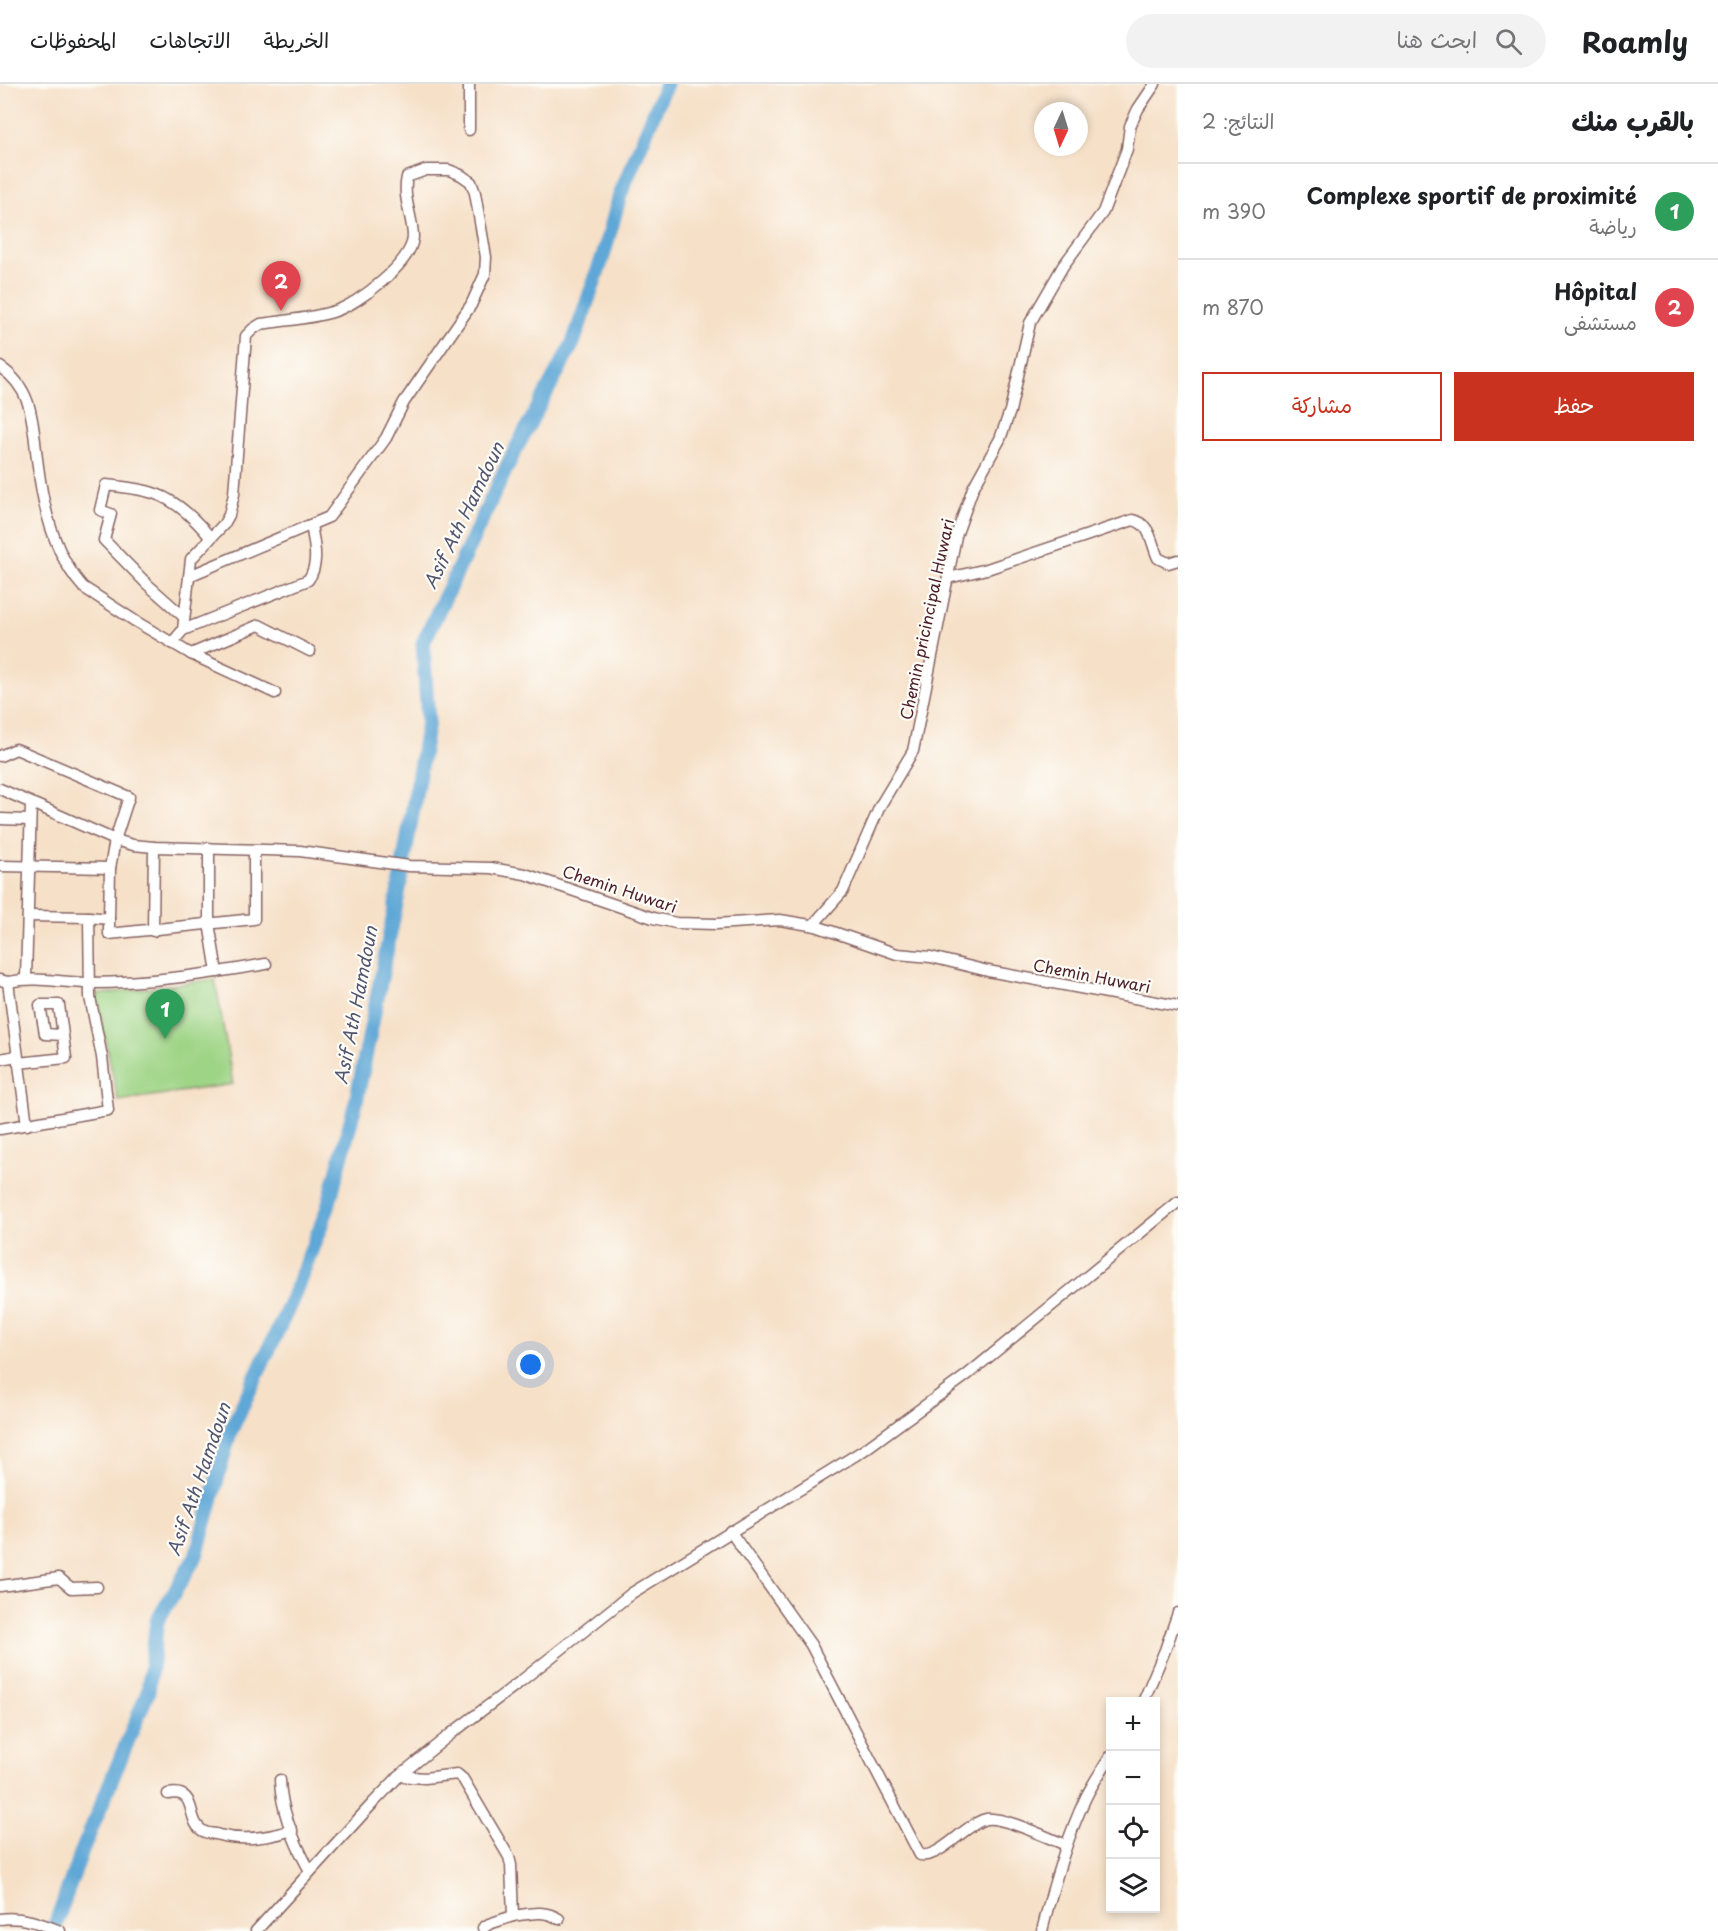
<!DOCTYPE html>
<html lang="ar">
<head>
<meta charset="utf-8">
<style>
  :root { --surface:#fff; --page:#f2f2f2; --text:#202124; --muted:#757577; --line:#e0e0e0; --accent:#c8321e }
  body { margin:0; font-family:"Playpen Sans","Playpen Sans Arabic",sans-serif; background:var(--page); color:var(--text); direction:rtl }
  .controls { position:absolute; right:18px; bottom:18px; display:grid; overflow:hidden; border-radius:0px; box-shadow:0 3px 9px #0003 }
  .controls button { width:54px; height:54px; display:grid; place-items:center; padding:0; border:0; border-bottom:2px solid var(--line); background:var(--surface); color:var(--text); font:30px sans-serif }
  .compass { position:absolute; left:1034px; top:18px; width:54px; height:54px; border-radius:50%; background:var(--surface); box-shadow:0 3px 9px #0003; rotate:184deg }
  .you { position:absolute; left:531px; top:1281px; width:21px; height:21px; margin:-15px; border:4px solid #fff; border-radius:50%; background:#1a73e8; box-shadow:0 0 0 9px #1a73e833 }
  .badge { display:grid; place-items:center; width:39px; height:39px; border-radius:50%; background:var(--accent); color:#fff; font-size:20px; font-weight:700 }
  .pin { position:absolute; translate:-50% -50px; filter:drop-shadow(0 2px 3px #0008) }
  .pin::after { content:''; position:absolute; top:32px; width:21px; height:18px; background:inherit; clip-path:polygon(0 0,100% 0,50% 100%) }
  .list { margin:0; padding:0; list-style:none }
  h2 { display:flex; justify-content:space-between; align-items:center; height:78px; margin:0; padding:0 24px; font-size:26px }
  h2 small { font-size:20px; font-weight:400; color:var(--muted) }
  .list li { display:grid; grid-template-columns:39px 1fr auto; gap:18px; align-items:center; box-sizing:border-box; height:96px; padding:0 24px; border-top:2px solid var(--line) }
  .list b { display:block; font-size:22px; white-space:nowrap }
  .list p { margin:0; font-size:20px; white-space:nowrap; color:var(--muted) }
  .list em { font-size:20px; font-style:normal; color:var(--muted) }
  .actions { display:flex; gap:12px; padding:18px 24px }
  .actions a { flex:1; padding:14px 0; border:2px solid var(--accent); border-radius:0px; text-align:center; font-size:21px; color:var(--accent) }
  .actions .main { background:var(--accent); color:#fff }
  .icon { flex:none; width:33px; height:33px; fill:none; stroke:currentColor; stroke-width:2; stroke-linecap:round; stroke-linejoin:round }
  .map { position:relative; flex:none; width:1178px; height:1847px; overflow:hidden; direction:ltr }
  header { display:flex; align-items:center; gap:36px; box-sizing:border-box; height:84px; padding:0 30px; background:var(--surface); border-bottom:2px solid var(--line) }
  header strong { font-size:28px }
  nav { display:flex; gap:33px; margin-inline-start:auto; font-size:21px }
  .search { width:420px; height:54px; background:var(--page); display:flex; align-items:center; gap:15px; box-sizing:border-box; padding:0 21px; border-radius:33px; color:var(--muted); font-size:22px }
  main { display:flex }
  aside { flex:1; background:var(--surface) }
  .map>svg:first-child { display:block }
</style>
</head>
<body>
<header>
<strong>Roamly</strong>
<div class="search"><svg class="icon" aria-label="search" viewBox="0 0 24 24"><circle cx="10" cy="10" r="6"/><path d="M15 15l6 6"/></svg>ابحث هنا</div>
<nav><a>الخريطة</a><a>الاتجاهات</a><a>المحفوظات</a></nav>
</header>
<main>
<aside>
<h2>بالقرب منك<small>النتائج: 2</small></h2>
<ul class="list">
<li><span class="badge" style="background:#2e9e5b">1</span><div><b>Complexe sportif de proximité</b><p>رياضة</p></div><em>390 m</em></li>
<li><span class="badge" style="background:#e0444e">2</span><div><b>Hôpital</b><p>مستشفى</p></div><em>870 m</em></li>
</ul>
<div class="actions"><a class="main">حفظ</a><a>مشاركة</a></div>
</aside>
<div class="map">
<svg width="1178" height="1847" viewBox="0 0 1178 1847">
  <rect width="100%" height="100%" fill="#fdfcf7"/>
  <filter id="ink" filterUnits="userSpaceOnUse"><feTurbulence type="fractalNoise" baseFrequency=".0167" numOctaves="2"/><feDisplacementMap in="SourceGraphic" scale="12" xChannelSelector="R" yChannelSelector="G"/><feConvolveMatrix kernelMatrix="1 2 1 2 8 2 1 2 1" color-interpolation-filters="sRGB"/></filter>
  <filter id="wash" filterUnits="userSpaceOnUse"><feTurbulence type="fractalNoise" baseFrequency=".008" numOctaves="4" result="noise"/><feDisplacementMap in="SourceGraphic" scale="24" xChannelSelector="R" yChannelSelector="G"/><feGaussianBlur stdDeviation="1.35" result="paint"/><feColorMatrix in="noise" values="0 0 0 0 0 0 0 0 0 0 0 0 0 0 0 0 0 1.4 0 .05"/><feComposite in="paint" operator="in"/></filter>
  <g filter="url(#wash)">
    <rect width="100%" height="100%" fill="#f6e0c7"/>
    <path fill="#9ed485" stroke="#747a58" stroke-width="1.5" d="M215,895L233,1000L118,1017L96,911Z"/>
    <g fill="none" stroke-linecap="round" stroke-linejoin="round">
      <path stroke="#5fa7d6" stroke-width="15" d="M53,1847L80,1772L148,1608L157,1537L196,1472L230,1348L291,1218L327,1126L356,1018L398,810L428,638L423,559L513,370L573,259L604,169L620,111L666,0"/>
    </g>
  </g>
  <g filter="url(#ink)">
    <g fill="none" stroke-linecap="round" stroke-linejoin="round">
      <defs>
        <g id="minor">
          <path d="M469,0V46"/>
          <path d="M0,283C36,307 32,343 38,382C43,423 55,472 83,503L135,537L191,570L275,609"/>
          <path d="M948,494L987,485L1133,436C1151,440 1151,459 1158,474L1168,479L1178,476"/>
          <path d="M184,533L147,500L104,456L111,430L100,426L106,401C121,403 138,404 153,409C176,416 196,436 210,453"/>
          <path d="M183,546L191,475L224,440L229,431L234,410L246,252L253,245L261,240C285,236 312,235 335,227C358,220 412,179 413,153C413,133 402,114 407,93L426,86H449L461,91L471,98L475,109L486,173L485,190L471,221L404,318L386,354L329,433L189,492"/>
          <path d="M172,559L183,546L308,496C320,480 314,459 311,441"/>
          <path d="M191,570L259,541L310,567"/>
          <path d="M0,672L16,665L129,713L115,756L0,705"/>
          <path d="M0,735L30,736"/>
          <path d="M209,764V839L217,888"/>
          <path d="M0,782L110,784"/>
          <path d="M89,833L109,835V850L254,835V766"/>
          <path d="M109,835L110,784L115,756L133,761L154,763L300,767L409,782L491,784L525,790L653,834L676,839L716,840L780,836L816,842L897,870L931,873L988,887L1178,922"/>
          <path d="M813,841L843,807L880,722L913,667L956,452L973,404L1000,355L1010,327L1030,239L1063,182L1103,128L1127,65L1130,42L1138,25L1155,0"/>
          <path d="M153,847L154,763"/>
          <path d="M26,894L31,719"/>
          <path d="M0,896L8,898L27,1041"/>
          <path d="M8,898C38,892 61,899 91,899C150,899 208,890 266,880"/>
          <path d="M0,975L17,972"/>
          <path d="M18,979L66,974L59,921H40L45,950L63,951"/>
          <path d="M0,1045L108,1026L102,973L90,913L89,833L29,832"/>
          <path d="M730,1447L811,1561L920,1771C940,1775 965,1740 986,1735C1003,1732 1048,1754 1066,1761"/>
          <path d="M0,1502L59,1494L71,1504L97,1503"/>
          <path d="M1143,1618L1165,1566L1178,1529"/>
          <path d="M399,1692L425,1694L457,1690L463,1695L509,1773L511,1781L513,1832L489,1840L483,1844"/>
          <path d="M280,1696C281,1727 295,1760 310,1787"/>
          <path d="M168,1710C200,1704 184,1739 205,1748C209,1750 215,1749 219,1751C243,1757 268,1754 292,1746"/>
          <path d="M513,1832C530,1830 543,1825 559,1835"/>
          <path d="M0,1835C21,1832 40,1839 60,1847"/>
          <path d="M256,1847L373,1719L399,1692L452,1649L521,1597L632,1509L864,1366L967,1291L1178,1118"/>
          <path d="M1042,1847C1053,1802 1066,1755 1086,1713C1093,1699 1102,1686 1110,1673"/>
        </g>
      </defs>
      <use href="#minor" stroke="#866362" stroke-width="13"/>
      <use href="#minor" stroke="#fff" stroke-width="10"/>
    </g>
  </g>
  <g text-anchor="middle" dominant-baseline="central" stroke-width="4.5" stroke-linejoin="round" paint-order="stroke">
    <g font-size="16" fill="#4a1f2b" stroke="#fdfcf7">
      <text transform="translate(926 535) rotate(-78)">Chemin pricincipal Huwari</text>
      <text transform="translate(620 804) rotate(18)">Chemin Huwari</text>
      <text transform="translate(1092 891) rotate(11)">Chemin Huwari</text>
    </g>
    <g font-size="18" font-style="italic" fill="#52556f" stroke="#fdfcf7">
      <text transform="translate(463 431) rotate(-64)">Asif Ath Hamdoun</text>
      <text transform="translate(355 921) rotate(-79)">Asif Ath Hamdoun</text>
      <text transform="translate(198 1395) rotate(-71)">Asif Ath Hamdoun</text>
    </g>
  </g>
</svg>
<div class="controls">
<button>+</button>
<button>−</button>
<button><svg class="icon" aria-label="locate" viewBox="0 0 24 24"><circle cx="12" cy="12" r="6"/><path d="M12 2v4M12 18v4M2 12h4M18 12h4"/></svg></button>
<button><svg class="icon" aria-label="layers" viewBox="0 0 24 24"><path d="M12 4l9 5-9 5-9-5zM3 14l9 5 9-5"/></svg></button>
</div>
<svg class="compass" viewBox="-18 -18 36 36"><path d="M0-13l5 13h-10z" fill="#e53935"/><path d="M0 13l5-13h-10z" fill="#757577"/></svg>
<div class="you"></div>
<div class="pin badge" style="left:165px;top:955px;background:#2e9e5b">1</div>
<div class="pin badge" style="left:281px;top:227px;background:#e0444e">2</div>
</div>
</main>
</body>
</html>
